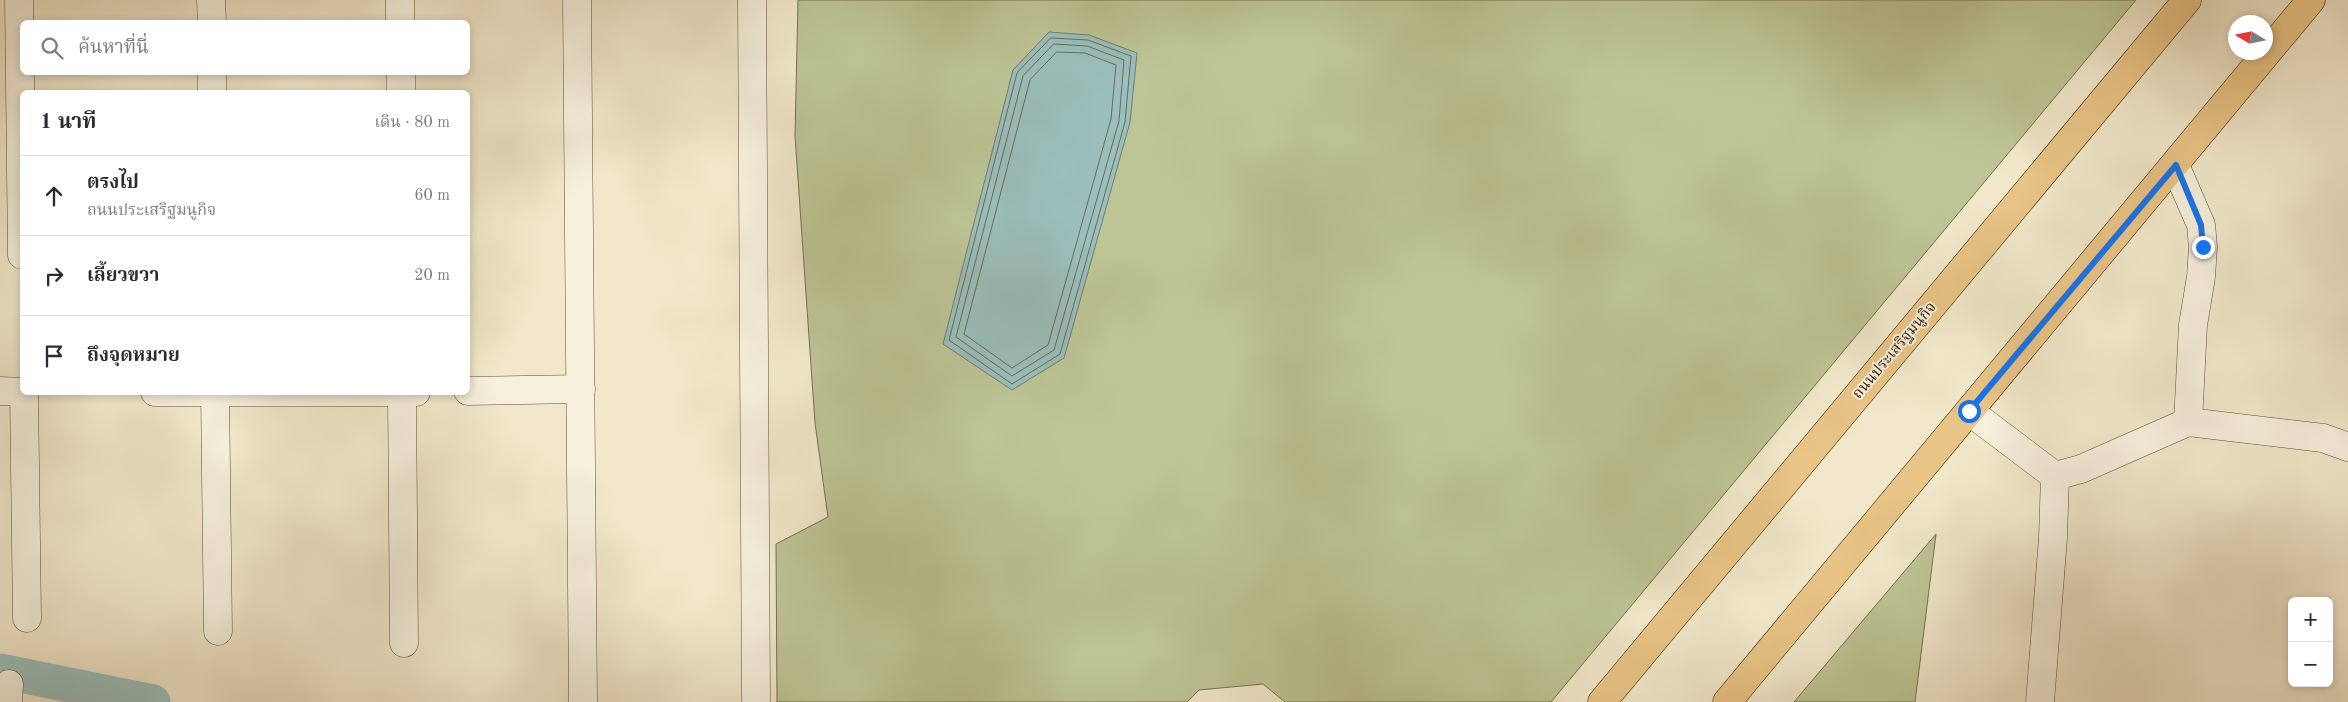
<!DOCTYPE html>
<html lang="th">
<head>
<meta charset="utf-8">
<style>
  :root { --surface:#fff; --page:#f2f2f3; --text:#2b2b33; --muted:#7c7c81; --line:#e1e1e2 }
  body { margin:0; font-family:"Old Standard TT","Noto Serif Thai",serif; background:var(--page); color:var(--text) }
  .controls { position:absolute; right:15px; bottom:15px; display:grid; overflow:hidden; border-radius:8px; box-shadow:0 2px 8px #0003 }
  .controls button { width:45px; height:45px; display:grid; place-items:center; padding:0; border:0; border-bottom:1px solid var(--line); background:var(--surface); color:var(--text); font:25px sans-serif }
  .compass { position:absolute; left:2228px; top:15px; width:45px; height:45px; border-radius:50%; background:var(--surface); box-shadow:0 2px 8px #0003; rotate:280deg }
  .stop { position:absolute; width:15px; height:15px; margin:-11px; border:4px solid #1a73e8; border-radius:50%; background:#fff }
  .stop.end { background:#1a73e8; border-color:#fff; box-shadow:0 1px 5px #0008 }
  .list { margin:0; padding:0; list-style:none }
  h2 { display:flex; justify-content:space-between; align-items:center; height:65px; margin:0; padding:0 20px; font-size:21px }
  h2 small { font-size:16px; font-weight:400; color:var(--muted) }
  .list li { display:grid; grid-template-columns:32px 1fr auto; gap:15px; align-items:center; box-sizing:border-box; height:80px; padding:0 20px; border-top:1px solid var(--line) }
  .list b { display:block; font-size:19px; white-space:nowrap }
  .list p { margin:0; font-size:16px; white-space:nowrap; color:var(--muted) }
  .list em { font-size:16px; font-style:normal; color:var(--muted) }
  .icon { flex:none; width:28px; height:28px; fill:none; stroke:currentColor; stroke-width:2; stroke-linecap:round; stroke-linejoin:round }
  .map { position:relative; flex:none; width:2348px; height:702px; overflow:hidden }
  .search { position:absolute; background:var(--surface); box-shadow:0 2px 8px #0003; left:20px; top:20px; width:450px; height:55px; display:flex; align-items:center; gap:12px; box-sizing:border-box; padding:0 18px; border-radius:8px; color:var(--muted); font-size:19px }
  .panel { position:absolute; background:var(--surface); box-shadow:0 2px 8px #0003; left:20px; top:90px; width:450px; height:305px; border-radius:8px }
  .map>svg:first-child { display:block }
</style>
</head>
<body>
<div class="map">
<svg width="2348" height="702" viewBox="0 0 2348 702">
  <rect width="100%" height="100%" fill="#f1e8cb"/>
  <filter id="stains"><feTurbulence type="fractalNoise" baseFrequency=".004" numOctaves="4"/><feColorMatrix values="0 0 0 0 .2 0 0 0 0 .09 0 0 0 0 .02 0 0 0 .5 -.17"/></filter>
  <radialGradient id="worn" r=".72"><stop offset=".6" stop-color="#630" stop-opacity="0"/><stop offset="1" stop-color="#630" stop-opacity=".3"/></radialGradient>
  <g fill="#bdc596" stroke="#78704c">
    <path d="M798,0H2136L1551,702H1285L1263,684L1199,690L1187,702H777L776,544L828,517L815,423L795,136Z"/>
    <path d="M1936,534L1915,702H1794Z"/>
  </g>
  <path fill="#9bbfbc" stroke="#717d71" d="M1049,32L1089,35L1137,53L1130,122L1064,358L1012,390L943,344L1013,70Z"/>
  <g fill="none" stroke-linecap="round" stroke-linejoin="round">
    <g stroke="#676c5e" stroke-width="1">
      <path d="M1051,38L1088,40L1131,56L1125,122L1060,354L1012,384L949,340L1017,73Z"/>
      <path d="M1054,44L1087,46L1124,60L1119,121L1054,350L1012,376L956,337L1023,76Z"/>
      <path d="M1057,52L1085,53L1116,65L1111,119L1048,345L1012,368L964,334L1030,80Z"/>
    </g>
    <path stroke="#9bbfbc" stroke-width="35" d="M0,671L153,702"/>
    <defs>
      <g id="street">
        <path d="M19,0L22,255"/>
        <path d="M211,0L212,22"/>
        <path d="M400,0V22"/>
        <path d="M577,0L583,702"/>
        <path d="M752,0L756,699"/>
        <path d="M212,72V92"/>
        <path d="M401,72V92"/>
        <path d="M0,391L22,392"/>
        <path d="M468,391L581,389"/>
        <path d="M24,392L27,618"/>
        <path d="M155,392H416"/>
        <path d="M215,392L218,631"/>
        <path d="M402,392L404,643"/>
        <path d="M1969,411L2055,476"/>
        <path d="M2188,422L2323,438L2348,447"/>
        <path d="M2055,476L2081,469L2188,422L2193,325L2201,277L2203,247L2201,225L2175,165"/>
        <path d="M8,702L9,684"/>
        <path d="M2040,702L2053,538L2055,476"/>
      </g>
      <g id="primary">
        <path d="M1602,702L2187,0"/>
        <path d="M1727,702L2311,0"/>
      </g>
    </defs>
    <use href="#street" stroke="#624e34" stroke-width="29"/>
    <use href="#primary" stroke="#331a01" stroke-width="29"/>
    <use href="#street" stroke="#f6f0dd" stroke-width="28"/>
    <use href="#primary" stroke="#e8c486" stroke-width="28"/>
  </g>
  <g fill="none" stroke-linecap="round" stroke-linejoin="round">
    <path stroke="#1a73e8" stroke-width="6" d="M1969,411L2176,165L2201,225L2203,247"/>
  </g>
  <g text-anchor="middle" dominant-baseline="central" stroke-width="4" stroke-linejoin="round" paint-order="stroke">
    <g font-size="15" fill="#331a01" stroke="#f6f0dd">
      <text transform="translate(1895 351) rotate(-50)">ถนนประเสริฐมนูกิจ</text>
    </g>
  </g>
  <rect width="100%" height="100%" filter="url(#stains)"/>
  <rect width="100%" height="100%" fill="url(#worn)"/>
</svg>
<div class="controls">
<button>+</button>
<button>−</button>
</div>
<svg class="compass" viewBox="-18 -18 36 36"><path d="M0-13l5 13h-10z" fill="#e53935"/><path d="M0 13l5-13h-10z" fill="#7c7c81"/></svg>
<div class="stop" style="left:1969px;top:411px"></div>
<div class="stop end" style="left:2203px;top:247px"></div>
<div class="search"><svg class="icon" aria-label="search" viewBox="0 0 24 24"><circle cx="10" cy="10" r="6"/><path d="M15 15l6 6"/></svg>ค้นหาที่นี่</div>
<section class="panel">
<h2>1 นาที<small>เดิน · 80 m</small></h2>
<ul class="list">
<li><svg class="icon" aria-label="ahead" viewBox="0 0 24 24"><path d="M12 20V5M6 11l6-6 6 6"/></svg><div><b>ตรงไป</b><p>ถนนประเสริฐมนูกิจ</p></div><em>60 m</em></li>
<li><svg class="icon" aria-label="right" viewBox="0 0 24 24"><path d="M7 20v-9h11M14 6l5 5-5 5"/></svg><div><b>เลี้ยวขวา</b></div><em>20 m</em></li>
<li><svg class="icon" aria-label="arrive" viewBox="0 0 24 24"><path d="M6 21V4h12l-3 4 3 4H6"/></svg><div><b>ถึงจุดหมาย</b></div></li>
</ul>
</section>
</div>
</body>
</html>
